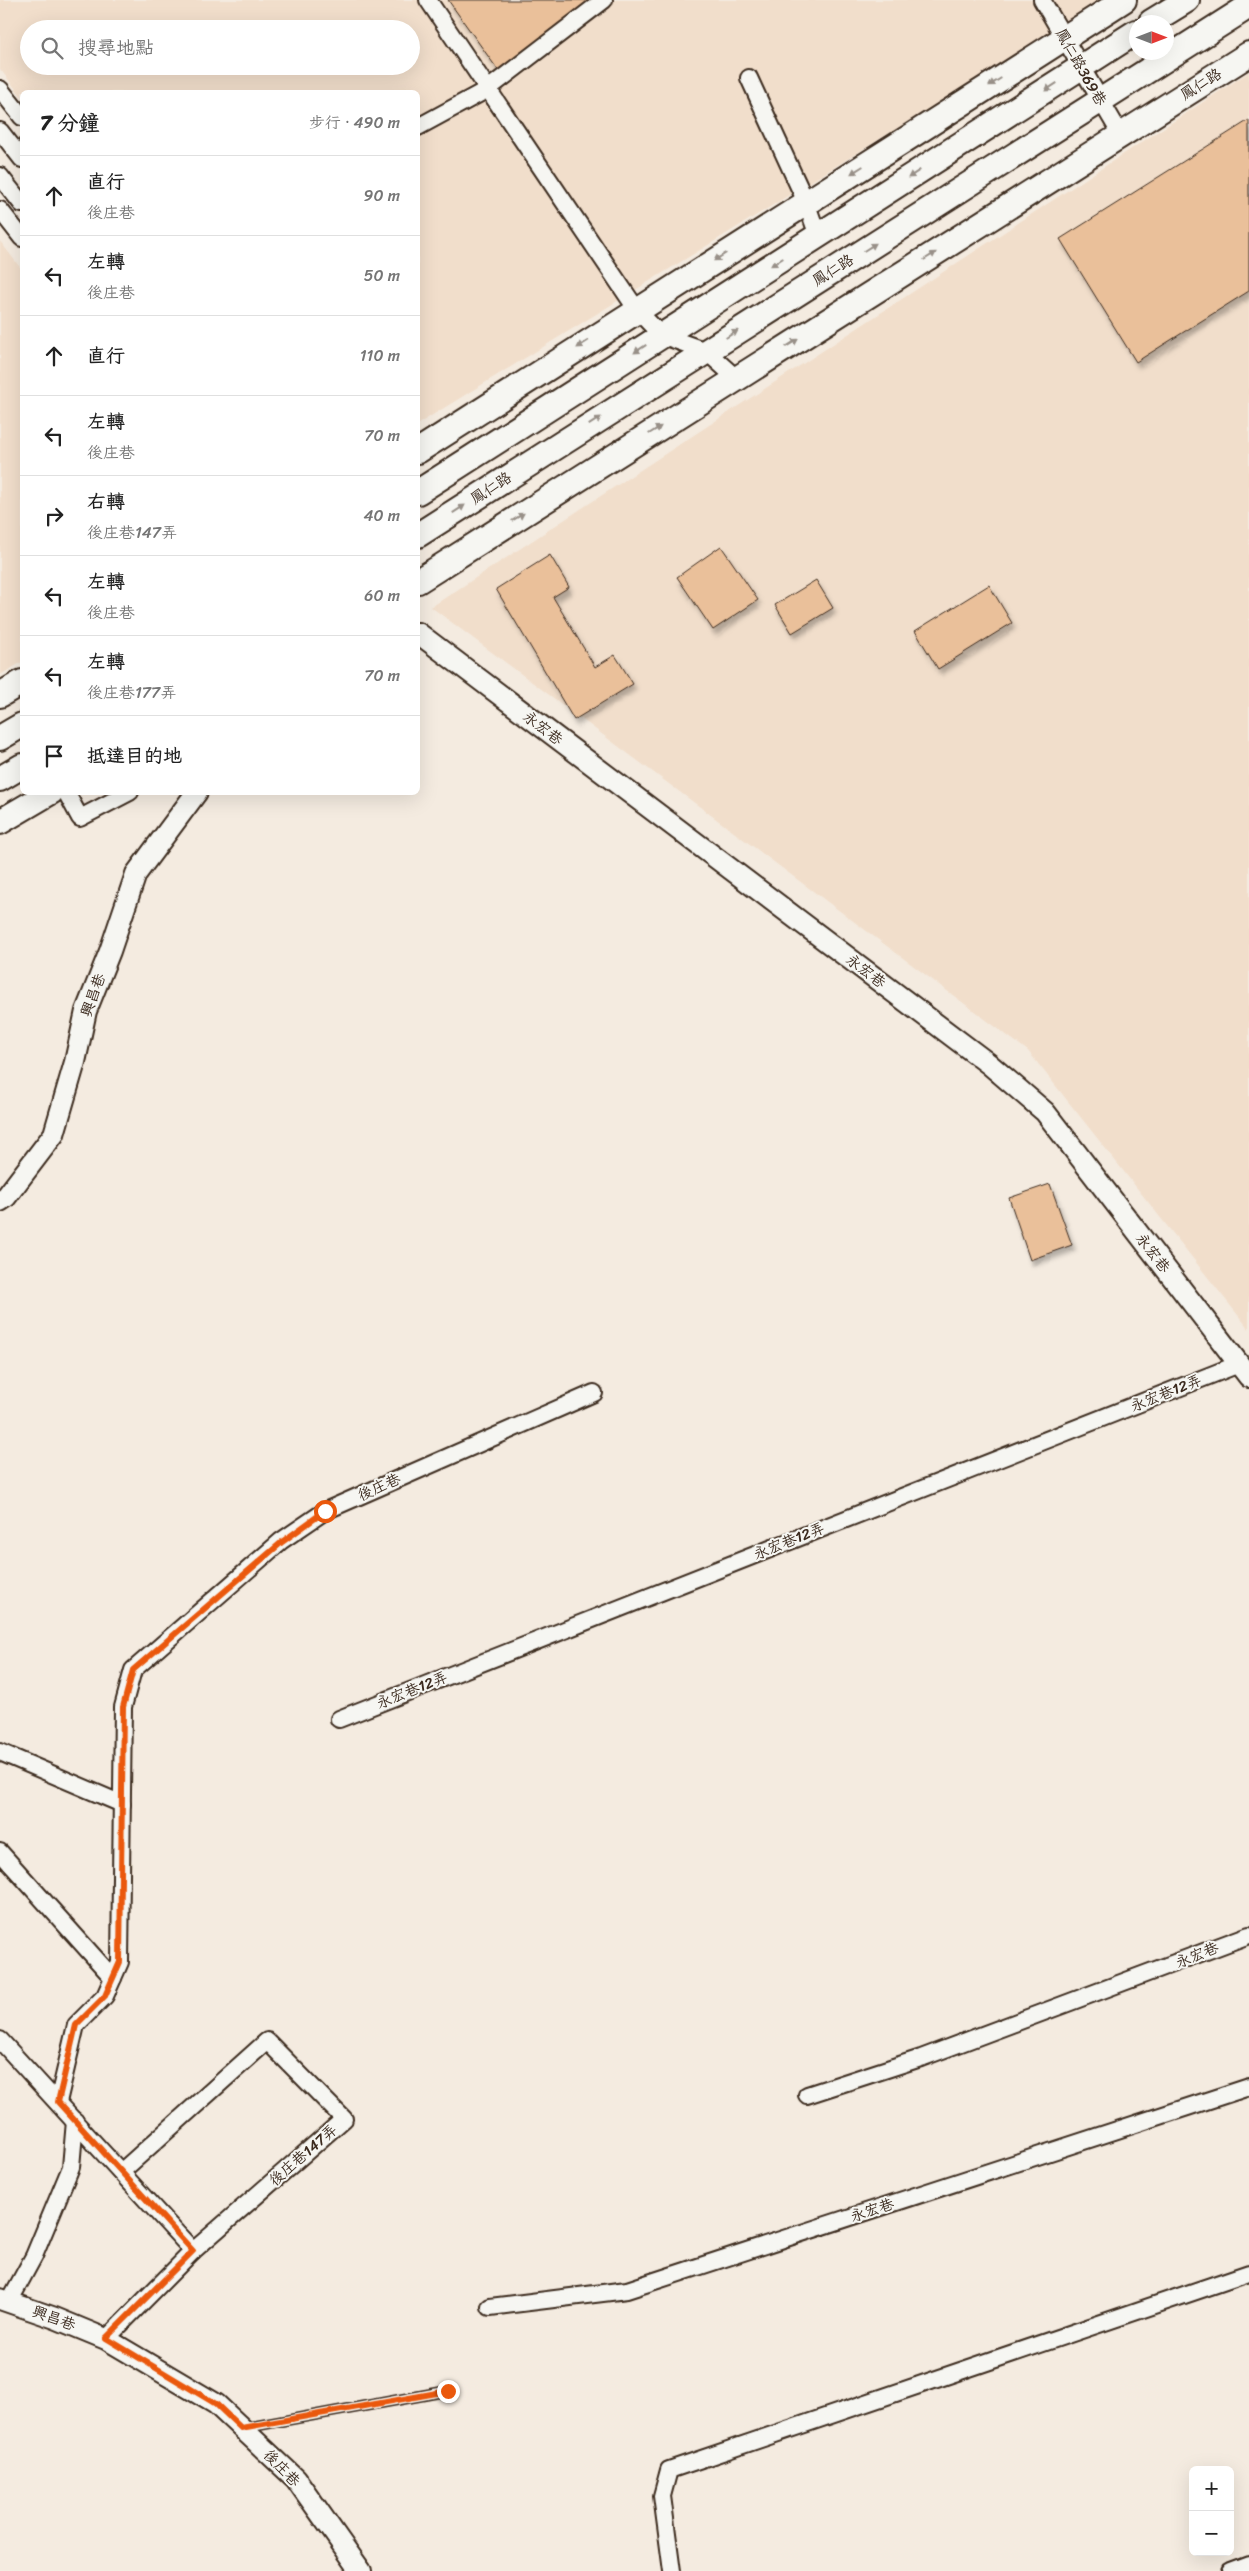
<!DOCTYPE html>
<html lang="zh-TW">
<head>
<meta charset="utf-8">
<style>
  :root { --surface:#fff; --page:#f2f2f2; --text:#222; --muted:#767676; --line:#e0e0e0 }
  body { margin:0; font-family:Sriracha,"LXGW WenKai TC",sans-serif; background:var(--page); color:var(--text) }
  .controls { position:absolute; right:15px; bottom:15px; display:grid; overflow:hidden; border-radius:8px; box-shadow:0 5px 20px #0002 }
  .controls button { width:45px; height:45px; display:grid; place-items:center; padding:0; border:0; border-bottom:1px solid var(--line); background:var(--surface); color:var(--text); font:25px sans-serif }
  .compass { position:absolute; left:1129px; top:15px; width:45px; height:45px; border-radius:50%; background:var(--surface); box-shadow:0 5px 20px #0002; rotate:90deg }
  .stop { position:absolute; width:15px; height:15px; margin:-11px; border:4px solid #ea580c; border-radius:50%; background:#fff }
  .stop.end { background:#ea580c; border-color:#fff; box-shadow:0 1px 5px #0008 }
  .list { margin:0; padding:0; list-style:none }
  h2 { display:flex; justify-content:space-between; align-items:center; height:65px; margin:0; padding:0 20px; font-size:21px }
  h2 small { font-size:16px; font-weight:400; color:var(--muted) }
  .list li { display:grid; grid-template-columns:32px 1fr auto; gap:15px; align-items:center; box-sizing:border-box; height:80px; padding:0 20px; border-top:1px solid var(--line) }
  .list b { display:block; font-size:19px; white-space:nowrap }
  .list p { margin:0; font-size:16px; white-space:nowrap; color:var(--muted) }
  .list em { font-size:16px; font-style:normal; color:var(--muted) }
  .icon { flex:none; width:28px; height:28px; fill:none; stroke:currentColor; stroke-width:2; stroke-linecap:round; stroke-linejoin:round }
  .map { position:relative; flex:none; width:1249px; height:2571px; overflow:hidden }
  .search { position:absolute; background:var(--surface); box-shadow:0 5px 20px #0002; left:20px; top:20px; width:400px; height:55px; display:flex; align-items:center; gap:12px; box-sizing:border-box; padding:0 18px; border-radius:28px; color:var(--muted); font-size:19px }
  .panel { position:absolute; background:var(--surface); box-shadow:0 5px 20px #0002; left:20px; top:90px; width:400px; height:705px; border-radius:8px }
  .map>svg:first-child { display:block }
</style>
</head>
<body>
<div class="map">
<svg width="1249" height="2571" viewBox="0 0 1249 2571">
  <defs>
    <filter id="shadow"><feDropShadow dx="3" dy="5.5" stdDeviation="2.5" flood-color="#0004"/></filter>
  </defs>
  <rect width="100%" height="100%" fill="#f4ebe0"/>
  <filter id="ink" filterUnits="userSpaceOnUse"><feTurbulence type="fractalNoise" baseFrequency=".02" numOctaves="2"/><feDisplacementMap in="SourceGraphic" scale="10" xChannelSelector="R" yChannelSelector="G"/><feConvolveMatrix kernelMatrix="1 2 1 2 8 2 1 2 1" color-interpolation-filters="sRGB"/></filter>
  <g filter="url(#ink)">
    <g fill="#f1decb" fill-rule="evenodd">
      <path d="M0,0H1105L418,424V92H22V97L0,69ZM29,29H411V66H29Z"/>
      <path d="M1249,72V1329L1028,1051L431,607Z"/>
      <path d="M0,241L22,270V662L0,675Z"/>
    </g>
    <g fill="#eac09a" stroke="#3b2a1e" filter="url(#shadow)">
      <path d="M448,0H595L498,70Z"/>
      <path d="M1249,120V291L1136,362L1060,239Z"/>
      <path d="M721,546L758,600L713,630L677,577Z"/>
      <path d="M550,555L569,587L553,597L595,667L615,655L633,684L574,720L496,589Z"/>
      <path d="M816,580L833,608L792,633L775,605Z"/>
      <path d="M989,585L1012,623L938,669L915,631Z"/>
      <path d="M1050,1184L1072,1245L1030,1260L1009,1198Z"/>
    </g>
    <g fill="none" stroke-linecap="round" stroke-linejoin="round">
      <defs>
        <path id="service" d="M244,2428L447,2391"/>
        <g id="minor">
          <path d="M428,0L637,310L661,335L706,351L737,379"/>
          <path d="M1042,0L1121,135"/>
          <path d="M749,78L806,202L818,236"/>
          <path d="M0,89L22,117"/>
          <path d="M418,127L488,89L604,0"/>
          <path d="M0,131L22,159"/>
          <path d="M0,176L22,204"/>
          <path d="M0,210L22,238"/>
          <path d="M66,792L80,818L130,792"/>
          <path d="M339,1719L1239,1364"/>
          <path d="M0,1752L122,1804"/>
          <path d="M0,1852L113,1978"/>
          <path d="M0,2040L193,2251"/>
          <path d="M807,2095L921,2058L1249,1935"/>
          <path d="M58,2102L76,2025L105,1996L120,1962L123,1707L133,1670L281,1541L325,1511L594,1393"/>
          <path d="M9,2302L34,2256L71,2167L75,2121"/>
          <path d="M490,2307L627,2290L1249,2087"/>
          <path d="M106,2339L193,2251L344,2119L267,2041L121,2172"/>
          <path d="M672,2571L662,2496L669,2470L1249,2273"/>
          <path d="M1230,2571L1249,2564"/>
        </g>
        <g id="tertiary">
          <path d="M418,633L989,1064L1045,1112L1249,1377"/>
          <path d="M0,1201L6,1197L54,1134L75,1062L86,1011L110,951L136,874L197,792"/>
          <path d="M0,2299L55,2318L106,2339L216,2404L296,2479L361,2571"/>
        </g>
        <g id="secondary">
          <path d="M1151,22L1187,0"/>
          <path d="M418,451L1124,0"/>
          <path d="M418,492L1136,32"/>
          <path d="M418,535L1249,6"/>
          <path d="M418,581L1249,54"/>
          <path d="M0,695L22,682"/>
          <path d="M0,738L22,725"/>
          <path d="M0,779L22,766"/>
          <path d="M0,822L51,792"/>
        </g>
      </defs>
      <use href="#service" stroke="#3b2a1e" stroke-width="12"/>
      <use href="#minor" stroke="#3b2a1e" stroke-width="20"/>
      <use href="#tertiary" stroke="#3b2a1e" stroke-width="24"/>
      <use href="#secondary" stroke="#3b2a1e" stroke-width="28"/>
      <use href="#service" stroke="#f6f6f2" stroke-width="9"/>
      <use href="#minor" stroke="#f6f6f2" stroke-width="16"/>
      <use href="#tertiary" stroke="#f6f6f2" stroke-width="20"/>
      <use href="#secondary" stroke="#f6f6f2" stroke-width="24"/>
    </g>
    <defs><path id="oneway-solid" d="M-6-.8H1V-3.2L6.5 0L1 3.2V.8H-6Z" transform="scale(1.25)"/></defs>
    <g fill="#989088">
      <use href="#oneway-solid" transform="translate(995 82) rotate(148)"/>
      <use href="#oneway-solid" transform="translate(1051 87) rotate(147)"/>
      <use href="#oneway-solid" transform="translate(857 170) rotate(148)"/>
      <use href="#oneway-solid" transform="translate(914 174) rotate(147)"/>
      <use href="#oneway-solid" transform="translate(870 247) rotate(-32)"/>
      <use href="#oneway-solid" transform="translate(930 256) rotate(-32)"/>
      <use href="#oneway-solid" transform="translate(720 257) rotate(148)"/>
      <use href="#oneway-solid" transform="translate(777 262) rotate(148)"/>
      <use href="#oneway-solid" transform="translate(732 334) rotate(-32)"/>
      <use href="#oneway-solid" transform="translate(792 343) rotate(-32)"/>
      <use href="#oneway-solid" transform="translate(583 344) rotate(147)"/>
      <use href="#oneway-solid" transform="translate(640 349) rotate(147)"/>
      <use href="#oneway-solid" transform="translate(595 421) rotate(-33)"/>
      <use href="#oneway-solid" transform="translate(655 430) rotate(-32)"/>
      <use href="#oneway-solid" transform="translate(459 509) rotate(-33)"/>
      <use href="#oneway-solid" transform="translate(518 517) rotate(-32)"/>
    </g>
  </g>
  <g fill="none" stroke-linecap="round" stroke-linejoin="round" filter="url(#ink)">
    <path stroke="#ea580c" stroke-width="6" d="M325,1511L282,1542L133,1670L123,1707L120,1962L105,1996L76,2025L58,2102L193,2251L106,2338L216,2404L241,2428L448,2391"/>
  </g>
  <g text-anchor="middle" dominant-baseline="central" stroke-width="4" stroke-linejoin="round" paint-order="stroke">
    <g font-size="15" fill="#3b2a1e" stroke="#f6f6f2">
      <text transform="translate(1081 67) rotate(60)">鳳仁路369巷</text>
      <text transform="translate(1201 84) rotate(-32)">鳳仁路</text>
      <text transform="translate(833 270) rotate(-32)">鳳仁路</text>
      <text transform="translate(491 488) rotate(-33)">鳳仁路</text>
      <text transform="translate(543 728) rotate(37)">永宏巷</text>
      <text transform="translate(866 971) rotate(37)">永宏巷</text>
      <text transform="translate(93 995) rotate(-70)">興昌巷</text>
      <text transform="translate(1153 1253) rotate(52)">永宏巷</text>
      <text transform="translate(1166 1393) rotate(-22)">永宏巷12弄</text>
      <text transform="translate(379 1487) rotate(-24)">後庄巷</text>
      <text transform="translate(789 1541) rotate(-22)">永宏巷12弄</text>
      <text transform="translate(412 1690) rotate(-22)">永宏巷12弄</text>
      <text transform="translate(1197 1955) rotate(-22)">永宏巷</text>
      <text transform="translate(303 2155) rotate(-41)">後庄巷147弄</text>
      <text transform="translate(872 2210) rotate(-18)">永宏巷</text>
      <text transform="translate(54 2318) rotate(20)">興昌巷</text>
      <text transform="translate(282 2468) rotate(46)">後庄巷</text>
    </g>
  </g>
</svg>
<div class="controls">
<button>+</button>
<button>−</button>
</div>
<svg class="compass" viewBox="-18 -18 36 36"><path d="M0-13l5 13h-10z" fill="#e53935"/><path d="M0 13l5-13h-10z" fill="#767676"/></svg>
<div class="stop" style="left:325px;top:1511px"></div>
<div class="stop end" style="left:448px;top:2391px"></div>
<div class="search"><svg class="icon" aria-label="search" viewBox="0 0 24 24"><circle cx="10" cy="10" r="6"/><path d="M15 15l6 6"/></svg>搜尋地點</div>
<section class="panel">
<h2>7 分鐘<small>步行 · 490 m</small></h2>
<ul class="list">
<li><svg class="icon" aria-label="ahead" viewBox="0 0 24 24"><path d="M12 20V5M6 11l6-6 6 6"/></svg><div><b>直行</b><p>後庄巷</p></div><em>90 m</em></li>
<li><svg class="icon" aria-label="left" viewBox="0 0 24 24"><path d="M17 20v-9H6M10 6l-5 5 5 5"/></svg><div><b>左轉</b><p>後庄巷</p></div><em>50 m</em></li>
<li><svg class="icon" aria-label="ahead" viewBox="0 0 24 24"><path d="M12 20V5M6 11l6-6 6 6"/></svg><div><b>直行</b></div><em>110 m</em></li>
<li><svg class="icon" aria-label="left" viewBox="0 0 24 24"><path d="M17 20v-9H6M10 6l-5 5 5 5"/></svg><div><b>左轉</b><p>後庄巷</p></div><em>70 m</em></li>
<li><svg class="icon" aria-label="right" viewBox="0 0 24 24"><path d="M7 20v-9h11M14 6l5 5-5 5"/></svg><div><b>右轉</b><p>後庄巷147弄</p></div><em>40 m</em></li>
<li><svg class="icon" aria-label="left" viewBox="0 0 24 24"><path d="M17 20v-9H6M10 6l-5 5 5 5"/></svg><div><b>左轉</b><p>後庄巷</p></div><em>60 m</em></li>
<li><svg class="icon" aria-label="left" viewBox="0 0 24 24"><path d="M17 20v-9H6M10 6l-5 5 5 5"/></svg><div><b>左轉</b><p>後庄巷177弄</p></div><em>70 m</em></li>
<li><svg class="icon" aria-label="arrive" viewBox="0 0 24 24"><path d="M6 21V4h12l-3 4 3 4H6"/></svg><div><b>抵達目的地</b></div></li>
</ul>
</section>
</div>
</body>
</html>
